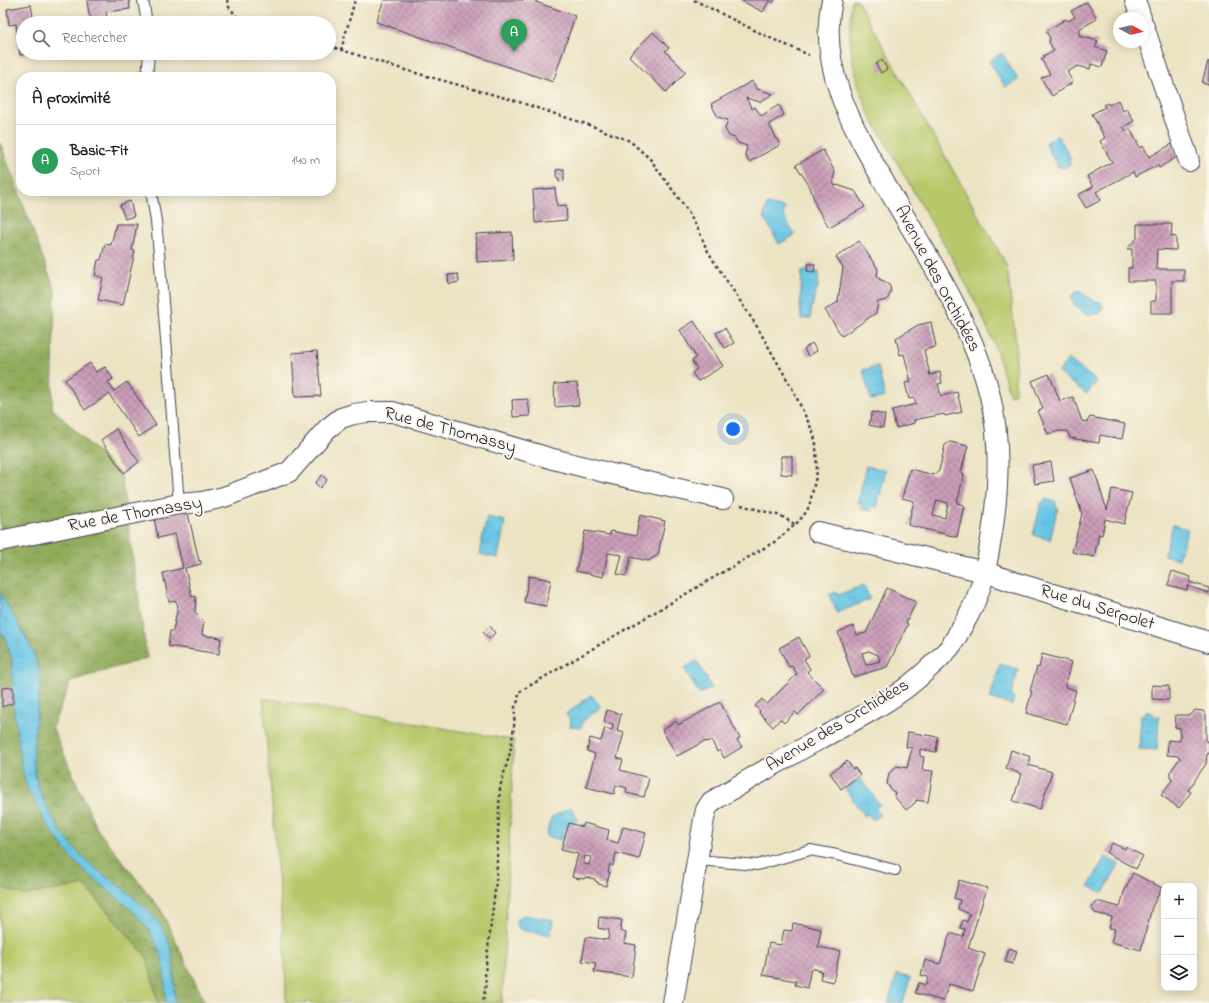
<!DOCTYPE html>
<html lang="fr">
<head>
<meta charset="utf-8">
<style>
  :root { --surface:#fff; --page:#f6f6f6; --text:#202124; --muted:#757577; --line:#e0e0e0; --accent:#111827 }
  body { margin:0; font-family:"Indie Flower",sans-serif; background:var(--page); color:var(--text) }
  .controls { position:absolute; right:12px; bottom:12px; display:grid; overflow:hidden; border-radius:8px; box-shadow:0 2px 10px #0003 }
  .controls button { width:36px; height:36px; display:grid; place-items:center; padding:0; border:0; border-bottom:1px solid var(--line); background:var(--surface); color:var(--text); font:20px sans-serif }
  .compass { position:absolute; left:1113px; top:12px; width:36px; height:36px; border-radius:50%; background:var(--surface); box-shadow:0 2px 10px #0003; rotate:98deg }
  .you { position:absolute; left:733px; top:429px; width:14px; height:14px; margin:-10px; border:3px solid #fff; border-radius:50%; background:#1a73e8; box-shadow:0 0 0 6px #1a73e833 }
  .badge { display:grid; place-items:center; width:26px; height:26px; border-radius:50%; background:var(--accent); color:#fff; font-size:13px; font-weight:700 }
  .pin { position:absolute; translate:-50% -33px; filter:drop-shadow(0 1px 2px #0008) }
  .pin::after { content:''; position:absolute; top:21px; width:14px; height:12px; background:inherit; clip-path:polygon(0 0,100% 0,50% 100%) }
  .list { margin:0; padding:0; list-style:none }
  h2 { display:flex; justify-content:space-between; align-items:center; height:52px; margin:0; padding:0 16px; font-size:17px }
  h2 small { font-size:13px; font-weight:400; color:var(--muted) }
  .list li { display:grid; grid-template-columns:26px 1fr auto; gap:12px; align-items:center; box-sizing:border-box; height:72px; padding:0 16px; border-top:1px solid var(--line) }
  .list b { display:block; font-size:15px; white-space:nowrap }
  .list p { margin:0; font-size:13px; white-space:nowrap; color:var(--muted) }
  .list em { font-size:13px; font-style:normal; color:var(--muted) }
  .icon { flex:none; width:22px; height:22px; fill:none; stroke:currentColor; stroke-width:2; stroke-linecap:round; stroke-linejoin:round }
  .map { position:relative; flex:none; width:1209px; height:1003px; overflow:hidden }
  .search { position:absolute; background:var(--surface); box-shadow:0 2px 10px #0003; left:16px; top:16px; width:320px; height:44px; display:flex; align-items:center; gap:10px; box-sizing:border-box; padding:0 14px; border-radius:22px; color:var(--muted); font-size:15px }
  .panel { position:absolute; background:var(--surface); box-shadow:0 2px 10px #0003; left:16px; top:72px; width:320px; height:124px; border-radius:16px }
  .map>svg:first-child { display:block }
</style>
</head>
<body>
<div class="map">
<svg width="1209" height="1003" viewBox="0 0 1209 1003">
  <defs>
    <pattern id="forest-crowns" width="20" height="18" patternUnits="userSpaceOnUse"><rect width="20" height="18" fill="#92ac5d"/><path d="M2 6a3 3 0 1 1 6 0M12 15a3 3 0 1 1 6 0" fill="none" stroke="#778c4e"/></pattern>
    <pattern id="water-ripples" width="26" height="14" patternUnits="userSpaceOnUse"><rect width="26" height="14" fill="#66c5e4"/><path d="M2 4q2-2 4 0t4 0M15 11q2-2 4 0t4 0" fill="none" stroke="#58a9c4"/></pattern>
    <pattern id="building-cross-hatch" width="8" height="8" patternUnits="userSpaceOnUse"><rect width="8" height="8" fill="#ca9eb8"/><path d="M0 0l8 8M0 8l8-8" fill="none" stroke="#a48097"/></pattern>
  </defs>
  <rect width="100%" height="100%" fill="#fbf7ec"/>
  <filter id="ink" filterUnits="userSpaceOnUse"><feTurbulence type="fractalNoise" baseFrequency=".025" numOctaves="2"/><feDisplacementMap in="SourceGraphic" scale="8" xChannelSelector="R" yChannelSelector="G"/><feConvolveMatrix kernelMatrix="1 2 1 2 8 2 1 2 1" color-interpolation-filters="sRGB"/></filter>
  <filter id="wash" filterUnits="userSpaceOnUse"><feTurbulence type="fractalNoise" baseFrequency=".012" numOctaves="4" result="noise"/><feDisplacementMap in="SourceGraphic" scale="16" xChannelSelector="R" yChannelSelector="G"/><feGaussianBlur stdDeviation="0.9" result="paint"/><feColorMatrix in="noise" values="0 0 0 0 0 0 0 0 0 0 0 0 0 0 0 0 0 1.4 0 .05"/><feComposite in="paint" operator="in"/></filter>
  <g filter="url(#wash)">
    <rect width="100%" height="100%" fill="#ece3c3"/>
    <g fill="#b8c769" stroke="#6d7452">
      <path d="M852,0H857L1007,266L1016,343L1015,393L1010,396L994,343L976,303L953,260L870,116C853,78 846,41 852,0Z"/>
      <path d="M263,698L514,740L502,1003H286L285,959Z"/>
      <path d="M84,885L147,957L158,1003H0V887L25,895Z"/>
    </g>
    <path fill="url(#forest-crowns)" stroke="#5a674c" d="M0,142L55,290L52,408L121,475L147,658L71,681L52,727L97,829L161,910L205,1003H158L147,957L85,885L25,895L0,887Z"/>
    <g fill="url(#water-ripples)" stroke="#447490">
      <path d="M1002,53L1018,80L1005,87L989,61Z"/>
      <path d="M1058,135L1071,159L1069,160L1070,164L1064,168L1060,166L1058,167L1045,143Z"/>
      <path d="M767,204L785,208L783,215L795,235L779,244L764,217Z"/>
      <path d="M802,271L819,272L818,286L811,310V318L801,319L800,308Z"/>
      <path d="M1076,292H1080L1094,301L1101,302L1103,306L1101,312C1091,320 1074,309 1071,298L1072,295Z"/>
      <path d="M1068,359L1097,381L1087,394L1058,373Z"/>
      <path d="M878,366L885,397L871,400L863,370Z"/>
      <path d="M866,466L886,470L877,507L872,506L870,511L861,509L862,504L858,503Z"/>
      <path d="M1045,499L1056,502L1055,506L1058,507L1050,540L1033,535L1041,503H1043Z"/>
      <path d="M487,517L505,521L498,558L479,554Z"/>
      <path d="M1173,525L1188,529L1178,559L1164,555Z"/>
      <path d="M864,585L870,599L837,613L829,595L836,592L838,595Z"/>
      <path d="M0,592C12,617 37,648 40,676C41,685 39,694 38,703C34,737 28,770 44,801C54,822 67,843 84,858C112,885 152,902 168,940C175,959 174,983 175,1003H166L164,972L162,958L160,952L149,930L132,910L87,873L71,858L44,820L27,787L22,769L13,703L12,659L6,641L0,630Z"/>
      <path d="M697,661L712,688L699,694L684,668Z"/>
      <path d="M1000,664L1018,669L1011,696L1014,698L1012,705L990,698Z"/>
      <path d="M591,695L601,707L583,721L581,728L570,727L571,721L566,714Z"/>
      <path d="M1146,712H1152L1156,717H1159L1157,750L1139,749L1141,716H1144Z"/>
      <path d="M860,778L880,805L875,809L880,815L873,820L868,814L865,816L845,789Z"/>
      <path d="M571,807L578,820L573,824L569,823L568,827L564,829L561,840L546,836L551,818Z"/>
      <path d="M1105,857L1119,864L1103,893L1089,886Z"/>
      <path d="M523,915L553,920L551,935L521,930V929L519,928L516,923V920Z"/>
      <path d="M897,974L910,978L903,1003H888Z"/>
    </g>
    <g id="blocks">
      <g fill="url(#building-cross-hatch)" fill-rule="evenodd">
        <path d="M87,0H129L130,9L106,12L107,20L95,21L89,15Z"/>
        <path d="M384,0H536V2L575,16L553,82L376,22Z"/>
        <path d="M740,0H775L773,3L769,1L763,12Z"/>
        <path d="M1087,2L1097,19L1081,28L1079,36L1098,41L1095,47L1107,51L1102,67L1091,64L1090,69L1078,66L1067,72L1073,82L1052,96L1041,78L1050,74L1041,59L1044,57L1043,56L1046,54L1047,55L1054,51L1049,42L1050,38L1046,31L1066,19L1068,21L1075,17L1071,11Z"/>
        <path d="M31,5L34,23H23V53H29V54L20,55L16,24L9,25L7,9Z"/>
        <path d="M653,32L669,48L665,51L686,72L666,92L629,56Z"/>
        <path d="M882,60L887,69L881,73L876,64Z"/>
        <path d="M1208,61L1209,62V85L1202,83Z"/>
        <path d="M752,81L757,89L773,94L760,102L746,98L752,109L755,107L761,116L779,105L784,115L769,124L780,145L749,162L745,155L747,146L738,143L735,138L729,136L725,129L728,120L718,117L711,104Z"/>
        <path d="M1118,100L1123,111L1127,109L1134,121L1123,127L1126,131L1130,129L1140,148L1143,146L1149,157L1172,144L1177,157L1159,168L1158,165L1135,177L1133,172L1096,192L1101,200L1086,208L1078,195L1093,187L1087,176L1112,162L1100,141L1105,138L1092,114L1105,107L1103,105L1108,103L1109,105Z"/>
        <path d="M823,150L835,172L833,179L832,180L835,186L837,185L855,191L865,207L829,227L816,206L810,187L796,165Z"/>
        <path d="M564,169V181L559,182V178H557L556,170Z"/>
        <path d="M555,188L557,206L566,205L567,220L535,223L533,190Z"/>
        <path d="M130,201L134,216L125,219L120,205Z"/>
        <path d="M116,224H137L132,250L135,251L123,305L98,300L103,278L95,275L98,260H101L105,244L111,245Z"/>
        <path d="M1137,224H1172L1171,236L1176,237V250L1157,249L1156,269H1184V281H1172V313H1151V301H1156V281H1128V268H1132V249H1127L1137,238Z"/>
        <path d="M512,232L513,260L477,262L476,234Z"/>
        <path d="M859,241L878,269L877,276L879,279L886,282L890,286L891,292L887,300L878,302L876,313L842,336L825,310L838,302L843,267L836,257Z"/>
        <path d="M808,264H815L814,272L807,271Z"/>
        <path d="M458,274L459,282L449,284L448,275Z"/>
        <path d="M694,321L723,366L698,381L692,373L697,369L692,361L696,357L680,330Z"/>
        <path d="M931,322L936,347L924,350L930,375L940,372L942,383L938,384L941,396L957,392L962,412L945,416L944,414L914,420L915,423L896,428L892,410L916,404L914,398L909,399L905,383L911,382L904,354L900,355L896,338L918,325Z"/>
        <path d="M725,328L734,343L725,348L716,333Z"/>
        <path d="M812,343L817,351L808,356L804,349Z"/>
        <path d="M317,351L321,396L295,397L292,353Z"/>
        <path d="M90,363L96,372L105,367L113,379L108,382L114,391L127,382L156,425L139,437L109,394L85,410L65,380Z"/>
        <path d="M1049,374L1060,401L1073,397L1082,421L1087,422L1090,417L1125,424L1122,439L1100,435L1099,443L1070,438L1067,431H1059L1048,434L1038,411L1043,409L1032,381Z"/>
        <path d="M577,383L579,405L555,407L554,384Z"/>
        <path d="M528,399L530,416L513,417L512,400Z"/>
        <path d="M872,412L885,415L883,428L869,425Z"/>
        <path d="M116,429L139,462L124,473L101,440Z"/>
        <path d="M950,442L968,446L961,473L964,474L957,503L964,505L957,537L908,525L914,501L902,498L910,469L934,475L939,471L945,445ZM937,500L948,503L945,518L933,515Z"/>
        <path d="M781,456H792V475L781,474Z"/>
        <path d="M1051,462L1054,481L1035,484L1032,465Z"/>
        <path d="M1094,470L1107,510L1112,489L1132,493L1124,524L1105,519L1102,535L1099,534L1094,557L1072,552L1082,514L1070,478Z"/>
        <path d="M322,475L327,480L320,488L315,483Z"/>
        <path d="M187,509L199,561H201V564L185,568L192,597L196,596L195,612L204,621L202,635L221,638L219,654L168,646L170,631H173L178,606L176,601L169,602L163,573L183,568L175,534L158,538L154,517Z"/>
        <path d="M640,515L665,521L658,555L648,561L631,557L626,576L617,574L622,555L608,553L603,577L576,571L585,531L610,535L611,531L636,536Z"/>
        <path d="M1172,571L1191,577L1189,582L1209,588V593L1188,586L1187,590L1168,585Z"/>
        <path d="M529,576L551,580L546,606L524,602Z"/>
        <path d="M887,588L916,602L906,623L908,624L887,667L853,677L838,632L854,626L857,635L866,633ZM869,651L878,655L880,661L866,665L862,653Z"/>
        <path d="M490,626L495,633L489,639L483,632Z"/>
        <path d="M799,637L809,656L804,659L810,669L807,672L824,689L798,715L795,712L784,723L780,719L773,727L759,713L760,711L755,706L762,699L767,704L797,674L792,666L789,667L779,648Z"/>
        <path d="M1042,654L1072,662L1065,687L1076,690L1067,724L1026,713L1032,691H1030L1037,667L1039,668Z"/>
        <path d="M1152,685L1169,686V700L1152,699Z"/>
        <path d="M13,687V703L2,707V688Z"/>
        <path d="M720,702L740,738L737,740L742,747L724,758L720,750L717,752L712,741L703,742L677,756L662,730L676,721L678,725Z"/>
        <path d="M607,710L621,714L617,731L624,733L617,758L623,760L620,770L649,778L644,797L626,793L627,788L616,785L614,794L586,787L595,754L587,751L590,738L601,741L605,728L612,730L613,724L604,722Z"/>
        <path d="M1195,710L1203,711L1206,715V742L1209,741V754H1207L1206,764L1188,790L1191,792L1179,808L1161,795L1173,779L1170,777V772L1180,758L1179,756L1167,755L1168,740L1180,741V728L1175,727L1176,715H1191Z"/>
        <path d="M908,732L938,737L936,752L920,749V756L924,757L922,770L933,771L928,802L916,800L915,803L906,810L894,796L895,792L892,791L887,784L889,773L897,766L907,768L912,748L906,747Z"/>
        <path d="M1011,750L1031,757L1028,765L1052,772L1040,809L1013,801L1021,774L1006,768Z"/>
        <path d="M847,761L853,769L855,768L860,775L841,789L830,773Z"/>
        <path d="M569,823L583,827L584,823L609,830L607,840L618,843L623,827L646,833L639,859L616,853L613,866L610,864L608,872H610L606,886L598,884V882L595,881V879L585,877L584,879L580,878V879L572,877L578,854L561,850ZM585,856L591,857L589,865L583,864Z"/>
        <path d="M1112,843L1125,849L1126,847L1143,856L1136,869L1107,853Z"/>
        <path d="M1133,873L1162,888L1152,907L1141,950L1111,942L1115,929L1109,928L1112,917L1095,913L1091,906L1096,901L1120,907L1124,892Z"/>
        <path d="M959,880L987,888L968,948L985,954L973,991L949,984L943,1001L915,993L919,983L926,985L928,977L921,975L925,960L940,964L950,933L963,937L965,929L960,928L963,920L967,922L970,914L958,909L960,900L954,898Z"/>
        <path d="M599,917L622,920L620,931L626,933L624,943L636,945L632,977L594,972L596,963L582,961L586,937L608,940L609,930L598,928Z"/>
        <path d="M793,923L821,929L818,947L840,951L833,982L820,979L822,971L811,968L807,988L795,985L796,981L763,975L769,943L781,945L784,930L792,931Z"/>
        <path d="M1009,948L1017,951L1013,964L1005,962Z"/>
      </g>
    </g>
  </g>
  <g filter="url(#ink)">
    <use href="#blocks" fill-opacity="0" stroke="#403f4f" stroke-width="1"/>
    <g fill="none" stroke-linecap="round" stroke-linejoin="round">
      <defs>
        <g id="service">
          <path d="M143,0L147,23"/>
          <path d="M147,77L149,53"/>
          <path d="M151,191L156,221L160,264L179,504"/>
          <path d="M697,860L757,865L810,850L837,855L895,870"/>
        </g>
        <g id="minor">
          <path d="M1135,0L1141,18"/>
          <path d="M1143,24L1189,161"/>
          <path d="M818,532L985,572L1017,583L1209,642"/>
          <path d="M0,541L179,504L202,502L224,497L289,472L327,429L341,418L354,414L367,412H393L553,459L608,473L723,499"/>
          <path d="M673,1003L704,819L706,810L711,802C746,781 782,760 818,740C851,722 890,703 918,678C929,668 941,658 950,647C954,642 957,636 960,630C981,597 986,571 992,533C999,487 1001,441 990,396C973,324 925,252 888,189C855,131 817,69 832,0"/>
        </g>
      </defs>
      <use href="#service" stroke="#403f4f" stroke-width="12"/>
      <use href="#minor" stroke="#403f4f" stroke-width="22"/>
      <g stroke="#403f4f" stroke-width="2.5" stroke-dasharray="3 3" stroke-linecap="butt">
        <path d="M227,0L229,7L242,23"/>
        <path d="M694,0L768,37L809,55"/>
        <path d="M329,46L405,70L516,101L592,126L630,141L650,159L685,207L699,231L706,248L715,263L756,325L792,388L813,432L816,444L817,472L809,507L804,515L796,524L776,541L519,692L518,701L515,707L514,727L510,753L500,787L496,882L485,973L486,983L483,1003"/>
        <path d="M341,50L355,0"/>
        <path d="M741,505L781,516L796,525"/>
      </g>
      <use href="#service" stroke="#fff" stroke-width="10"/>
      <use href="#minor" stroke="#fff" stroke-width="20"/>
    </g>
  </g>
  <g text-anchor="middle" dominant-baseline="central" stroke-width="4" stroke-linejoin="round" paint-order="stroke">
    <g font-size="18" fill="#22223b" stroke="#fbf7ec">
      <text transform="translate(937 279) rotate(62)">Avenue des Orchidées</text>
      <text transform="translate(450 431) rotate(15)">Rue de Thomassy</text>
      <text transform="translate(135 515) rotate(-10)">Rue de Thomassy</text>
      <text transform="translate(1097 608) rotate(17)">Rue du Serpolet</text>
      <text transform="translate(838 726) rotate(-31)">Avenue des Orchidées</text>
    </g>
  </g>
</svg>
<div class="controls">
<button>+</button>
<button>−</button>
<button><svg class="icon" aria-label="layers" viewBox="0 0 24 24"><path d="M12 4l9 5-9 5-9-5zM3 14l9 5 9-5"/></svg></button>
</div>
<svg class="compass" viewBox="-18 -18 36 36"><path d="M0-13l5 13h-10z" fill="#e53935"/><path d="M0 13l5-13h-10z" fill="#757577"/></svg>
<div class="you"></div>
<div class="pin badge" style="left:514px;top:52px;background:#2e9e5b">A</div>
<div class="search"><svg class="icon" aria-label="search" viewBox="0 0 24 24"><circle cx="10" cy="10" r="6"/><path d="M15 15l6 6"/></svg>Rechercher</div>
<section class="panel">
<h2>À proximité<small></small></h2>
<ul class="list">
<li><span class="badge" style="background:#2e9e5b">A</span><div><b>Basic-Fit</b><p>Sport</p></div><em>140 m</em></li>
</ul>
</section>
</div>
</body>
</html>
